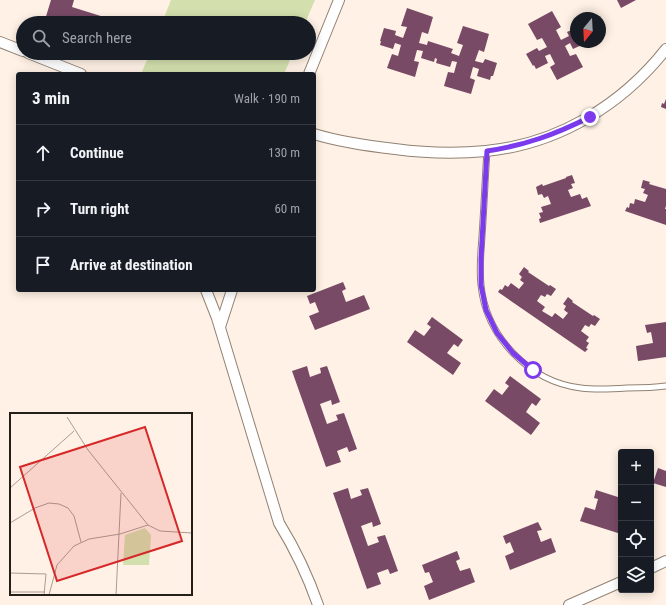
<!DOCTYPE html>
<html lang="en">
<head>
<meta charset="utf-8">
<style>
  :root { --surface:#171b24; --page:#20242c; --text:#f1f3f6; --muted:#9ea1a6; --line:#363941 }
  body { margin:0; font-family:"Roboto Condensed",sans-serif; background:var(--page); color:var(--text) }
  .controls { position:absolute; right:12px; bottom:12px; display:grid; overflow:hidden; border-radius:4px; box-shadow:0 2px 10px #0003 }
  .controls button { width:36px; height:36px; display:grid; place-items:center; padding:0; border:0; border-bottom:1px solid var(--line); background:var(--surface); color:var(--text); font:20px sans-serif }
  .compass { position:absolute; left:570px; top:12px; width:36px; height:36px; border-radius:50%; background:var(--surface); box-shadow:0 2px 10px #0003; rotate:198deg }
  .stop { position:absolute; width:12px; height:12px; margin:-9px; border:3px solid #7c3aed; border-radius:50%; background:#fff }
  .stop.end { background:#7c3aed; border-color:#fff; box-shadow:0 1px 4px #0008 }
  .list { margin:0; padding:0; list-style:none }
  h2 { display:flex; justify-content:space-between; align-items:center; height:52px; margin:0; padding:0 16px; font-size:17px }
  h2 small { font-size:13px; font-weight:400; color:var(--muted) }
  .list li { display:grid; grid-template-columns:26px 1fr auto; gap:12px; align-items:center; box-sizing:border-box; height:56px; padding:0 16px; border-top:1px solid var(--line) }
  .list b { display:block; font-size:15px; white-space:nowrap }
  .list em { font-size:13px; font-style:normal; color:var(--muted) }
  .icon { flex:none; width:22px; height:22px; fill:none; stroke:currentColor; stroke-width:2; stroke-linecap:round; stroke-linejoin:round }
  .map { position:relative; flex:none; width:666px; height:605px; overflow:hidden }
  .search { position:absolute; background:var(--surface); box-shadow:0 2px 10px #0003; left:16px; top:16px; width:300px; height:44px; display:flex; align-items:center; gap:10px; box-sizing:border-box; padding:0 14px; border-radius:22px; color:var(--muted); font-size:15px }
  .panel { position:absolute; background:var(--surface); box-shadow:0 2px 10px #0003; left:16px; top:72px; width:300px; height:220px; border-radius:4px }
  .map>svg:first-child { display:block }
</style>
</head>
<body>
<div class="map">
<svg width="666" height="605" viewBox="0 0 666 605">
  <rect width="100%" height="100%" fill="#fff1e5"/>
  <g fill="#d3e0ad">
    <path d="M171,0H315L305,23H162Z"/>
    <path d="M150,53H293L284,74H141Z"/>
  </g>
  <g fill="#784a66">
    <path d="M51,0H74L72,7L123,23H44Z"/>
    <path d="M617,0H636L621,8Z"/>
    <path d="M407,8L433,17L428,34L422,32L419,43L427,45L428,41L453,49L451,53L459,56L463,45L457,43L463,26L489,34L484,52L479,50L475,61L483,63L485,59L497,63L493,76H491L490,80L477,76L479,69L473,67L470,78L475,80L471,94L444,86L448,72L454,73L457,62L452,61L450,67L436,63L437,59L435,58L434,62L421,58L423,51L417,50L414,61L419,62L415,77L387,68L392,54L398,56L401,45L395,43L393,49L380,45L381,41H380L384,28L396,31L395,35L403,38L407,27L401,26Z"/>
    <path d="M552,11L561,27L556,30L561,40L569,36L567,32L576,28V42H588L573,49L570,43L565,46L570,56L576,54L583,67L557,80L550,67L555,64L550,54L545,56L548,63L536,69L534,65L533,66L526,54L537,48L539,51L547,47L542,38L537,40L528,24Z"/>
    <path d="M666,99V109L661,107L662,103L664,104Z"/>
    <path d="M572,175L575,183L571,184L573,188L568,190L571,197L580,194L582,199L587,197L591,206L540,223L539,219L541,218L539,213L543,212L541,207L551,204L548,196L544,198L542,194L538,195L536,187L542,184L543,186L566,178V177Z"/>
    <path d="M643,180L650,182L649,184L666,189V206L665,209H666V225L625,211L627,207L629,208L630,203L634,204L635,199L645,202L648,195L643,193L645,189L641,188Z"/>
    <path d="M524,267L529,271L528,272L549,286L550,285L556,289L551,296L547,294L545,297L541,295L537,301L545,307L542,311L552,317L555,313L563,319L568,313L564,310L566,306L563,304L568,297L573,301L572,302L593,316L594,315L600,319L595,326L591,324L589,327L585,325L581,331L589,337L586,341L589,343L586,348L588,349L585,352L498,292L500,289L502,290L505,285L508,287L511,283L519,289L524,283L520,280L522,277L519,274Z"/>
    <path d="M343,282L346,289L342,291L346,302L364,295L370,309L315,330L309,316L319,312L315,302L310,304L307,296Z"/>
    <path d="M432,317L463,340L458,347L454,344L447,353L461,363L453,375L407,342L415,330L424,336L431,327L427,324Z"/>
    <path d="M666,322V357L638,361L636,346L653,343L651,332L647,333L645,325Z"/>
    <path d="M307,366L310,377L321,373L320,368L327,366L340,402L332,405L331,400L320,404L327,424L338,420L336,415L344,413L357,449L349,452L347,447L337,451L341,462L326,467L292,371Z"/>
    <path d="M510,376L541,399L536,406L532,403L526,412L540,423L531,435L485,401L494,389L502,395L509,386L505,383Z"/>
    <path d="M658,468L666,471V487L653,483Z"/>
    <path d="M348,488L351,499L362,495L360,490L368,488L381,524L373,527L372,522L361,526L368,546L379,542L377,537L385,535L398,571L390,574L388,569L377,573L381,584L367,589L333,493Z"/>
    <path d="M596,490L621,498V534L580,521L585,507L595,510L598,499L594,498Z"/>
    <path d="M538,522L542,530L537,531L541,542L551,538L556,552L510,570L505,556L514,552L510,542L506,544L503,536Z"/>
    <path d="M457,551L460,559L456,561L460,571L470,568L475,582L429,600L424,586L433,582L429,572L425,573L422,565Z"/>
  </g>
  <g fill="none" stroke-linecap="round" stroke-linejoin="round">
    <defs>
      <path id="service" d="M487,151C485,180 484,208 482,236C481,252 479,269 481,285C486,336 529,382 581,388C596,390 612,389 627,388C640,388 653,388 666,386"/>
      <g id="minor">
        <path d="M0,42L23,51"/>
        <path d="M28,53L81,74"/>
        <path d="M309,74L339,0"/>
        <path d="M314,134C340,142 368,146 395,149C425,153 456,154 486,151C558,144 622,105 666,49"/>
        <path d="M206,290L217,318L279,523C295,549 308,576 318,605"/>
        <path d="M220,327L232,290"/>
        <path d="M651,568L666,561"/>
        <path d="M569,605L621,582"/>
      </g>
    </defs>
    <use href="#service" stroke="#918274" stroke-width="7"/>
    <use href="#minor" stroke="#918274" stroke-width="12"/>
    <use href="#service" stroke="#fff" stroke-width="5"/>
    <use href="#minor" stroke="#fff" stroke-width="10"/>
  </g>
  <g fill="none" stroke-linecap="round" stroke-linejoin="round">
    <path stroke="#7c3aed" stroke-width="5" d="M533,370L513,353L497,333L486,310L481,285V259L487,151C526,145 554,135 590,117"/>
  </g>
  <g transform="translate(10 413)">
    <rect width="182" height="182" fill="#fff1e5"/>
    <path d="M135,115L141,122L139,152H113L115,122Z" fill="#d3e0ad"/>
    <path fill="none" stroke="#a89d93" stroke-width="1" d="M57,4L78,37L138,112L150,118L182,120M0,75L64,18M0,110L25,95L39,90L49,91L58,95L64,103L71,129M0,160L36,161L34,182M0,179H35M39,182L47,152L64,133L79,126L110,121L138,112M106,182L111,80"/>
    <path fill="#d62828" fill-opacity="0.15" stroke="#d62828" stroke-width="2" d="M135,14L172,128L47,168L10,54Z"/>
    <rect width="182" height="182" fill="none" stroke="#251f19" stroke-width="2"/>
  </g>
</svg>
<div class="controls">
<button>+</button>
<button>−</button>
<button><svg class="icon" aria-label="locate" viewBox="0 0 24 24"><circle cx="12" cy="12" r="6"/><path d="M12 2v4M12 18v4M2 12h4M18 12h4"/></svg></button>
<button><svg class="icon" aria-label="layers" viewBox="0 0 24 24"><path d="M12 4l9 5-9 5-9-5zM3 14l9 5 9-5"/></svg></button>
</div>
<svg class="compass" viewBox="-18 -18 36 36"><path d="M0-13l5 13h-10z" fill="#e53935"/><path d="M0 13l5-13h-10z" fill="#9ea1a6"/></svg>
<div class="stop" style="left:533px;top:370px"></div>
<div class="stop end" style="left:590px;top:117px"></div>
<div class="search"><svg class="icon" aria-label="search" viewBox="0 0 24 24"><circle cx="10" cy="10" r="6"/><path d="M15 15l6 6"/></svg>Search here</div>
<section class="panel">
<h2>3 min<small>Walk · 190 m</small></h2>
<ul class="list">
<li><svg class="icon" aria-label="ahead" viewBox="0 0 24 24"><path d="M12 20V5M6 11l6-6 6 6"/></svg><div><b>Continue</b></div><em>130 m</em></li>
<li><svg class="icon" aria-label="right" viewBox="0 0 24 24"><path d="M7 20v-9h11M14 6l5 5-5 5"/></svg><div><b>Turn right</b></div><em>60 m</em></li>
<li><svg class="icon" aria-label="arrive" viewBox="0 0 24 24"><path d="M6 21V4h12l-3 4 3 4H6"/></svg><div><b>Arrive at destination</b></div></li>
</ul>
</section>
</div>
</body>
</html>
